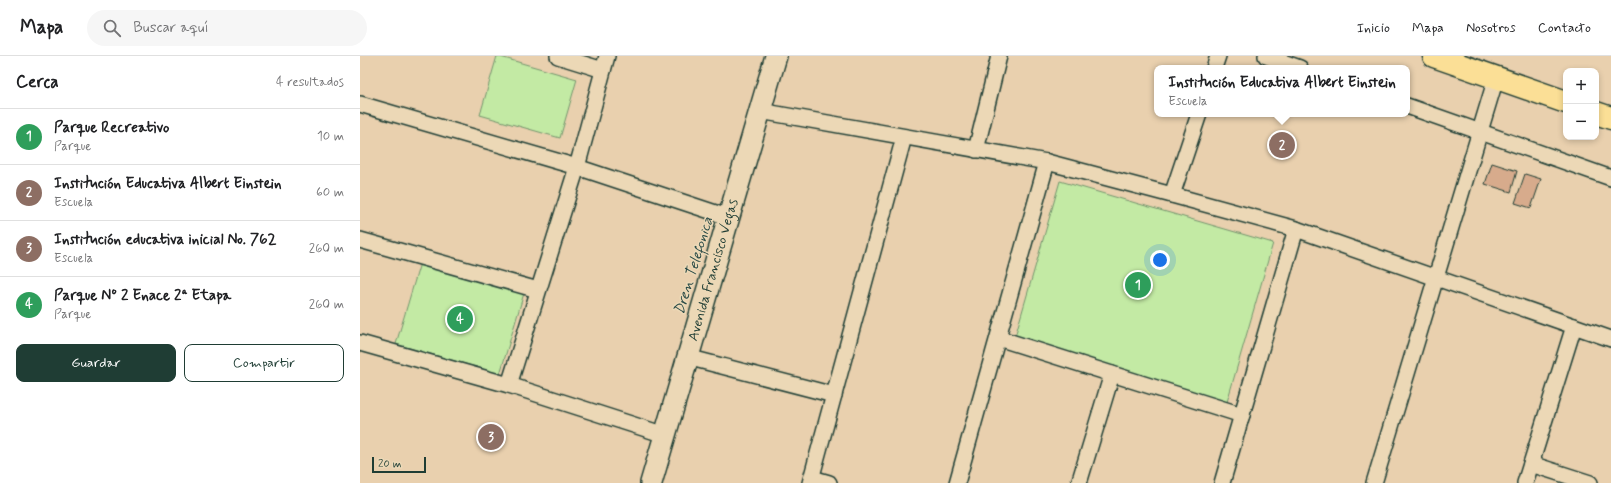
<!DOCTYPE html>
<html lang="es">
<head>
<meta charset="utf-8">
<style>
  :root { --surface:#fff; --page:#f6f6f6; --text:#202124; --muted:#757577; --line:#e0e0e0; --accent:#1f3d34 }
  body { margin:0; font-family:Mynerve,sans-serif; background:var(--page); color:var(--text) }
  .controls { position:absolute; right:12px; top:12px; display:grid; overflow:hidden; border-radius:8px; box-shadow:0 2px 6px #0003 }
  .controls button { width:36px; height:36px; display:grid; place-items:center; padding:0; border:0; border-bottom:1px solid var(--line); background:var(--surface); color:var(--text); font:20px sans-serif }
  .scale { position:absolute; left:12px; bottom:10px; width:54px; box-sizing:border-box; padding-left:4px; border:2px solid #1f3d34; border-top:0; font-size:11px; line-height:14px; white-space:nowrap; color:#1f3d34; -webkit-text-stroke:3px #ecd8b6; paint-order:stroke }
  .you { position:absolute; left:800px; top:204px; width:14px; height:14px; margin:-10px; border:3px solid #fff; border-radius:50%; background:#1a73e8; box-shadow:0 0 0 6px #1a73e833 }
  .badge { display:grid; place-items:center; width:26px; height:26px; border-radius:50%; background:var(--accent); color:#fff; font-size:13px; font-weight:700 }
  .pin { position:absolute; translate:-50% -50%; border:2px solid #fff; box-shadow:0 1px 4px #0006 }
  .popup { position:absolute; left:794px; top:9px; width:256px; height:52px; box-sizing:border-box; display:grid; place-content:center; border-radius:8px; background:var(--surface); filter:drop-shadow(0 1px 3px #0005); font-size:13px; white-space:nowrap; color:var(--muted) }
  .popup b { font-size:15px; color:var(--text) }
  .popup::after { content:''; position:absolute; left:50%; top:100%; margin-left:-8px; border:8px solid transparent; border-top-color:var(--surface) }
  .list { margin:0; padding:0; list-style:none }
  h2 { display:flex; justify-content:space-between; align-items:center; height:52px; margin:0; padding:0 16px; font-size:17px }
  h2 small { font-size:13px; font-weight:400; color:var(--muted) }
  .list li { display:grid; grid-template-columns:26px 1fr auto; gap:12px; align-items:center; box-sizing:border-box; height:56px; padding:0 16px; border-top:1px solid var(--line) }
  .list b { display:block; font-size:15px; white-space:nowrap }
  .list p { margin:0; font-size:13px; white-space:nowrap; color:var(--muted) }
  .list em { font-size:13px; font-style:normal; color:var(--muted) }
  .actions { display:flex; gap:8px; padding:12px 16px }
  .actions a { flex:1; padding:9px 0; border:1px solid var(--accent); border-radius:8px; text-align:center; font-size:14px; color:var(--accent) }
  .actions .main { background:var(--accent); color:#fff }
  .icon { flex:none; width:22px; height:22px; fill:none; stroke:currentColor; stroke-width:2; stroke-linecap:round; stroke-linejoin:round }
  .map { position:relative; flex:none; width:1251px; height:427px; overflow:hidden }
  header { display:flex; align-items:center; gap:24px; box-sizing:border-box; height:56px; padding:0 20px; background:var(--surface); border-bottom:1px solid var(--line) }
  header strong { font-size:19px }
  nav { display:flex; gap:22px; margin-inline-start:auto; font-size:14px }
  .search { width:280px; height:36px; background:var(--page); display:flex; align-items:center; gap:10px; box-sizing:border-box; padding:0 14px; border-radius:22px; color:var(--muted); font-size:15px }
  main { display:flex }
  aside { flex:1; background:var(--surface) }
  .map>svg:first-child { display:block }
</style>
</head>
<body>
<header>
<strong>Mapa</strong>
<div class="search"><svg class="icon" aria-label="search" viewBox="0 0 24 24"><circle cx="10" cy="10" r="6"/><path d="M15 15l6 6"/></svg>Buscar aquí</div>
<nav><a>Inicio</a><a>Mapa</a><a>Nosotros</a><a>Contacto</a></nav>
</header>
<main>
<aside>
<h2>Cerca<small>4 resultados</small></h2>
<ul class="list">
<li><span class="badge" style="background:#2e9e5b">1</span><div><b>Parque Recreativo</b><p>Parque</p></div><em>10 m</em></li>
<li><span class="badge" style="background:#8d6e63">2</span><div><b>Institución Educativa Albert Einstein</b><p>Escuela</p></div><em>60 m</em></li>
<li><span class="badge" style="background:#8d6e63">3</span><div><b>Institución educativa inicial No. 762</b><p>Escuela</p></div><em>260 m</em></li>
<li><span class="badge" style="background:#2e9e5b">4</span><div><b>Parque Nº 2 Enace 2ª Etapa</b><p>Parque</p></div><em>260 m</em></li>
</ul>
<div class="actions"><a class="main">Guardar</a><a>Compartir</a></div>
</aside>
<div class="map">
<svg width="1251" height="427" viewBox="0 0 1251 427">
  <rect width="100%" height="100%" fill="#e9d0ae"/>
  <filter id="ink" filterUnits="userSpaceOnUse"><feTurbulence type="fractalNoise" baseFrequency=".025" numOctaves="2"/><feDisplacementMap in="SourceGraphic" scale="8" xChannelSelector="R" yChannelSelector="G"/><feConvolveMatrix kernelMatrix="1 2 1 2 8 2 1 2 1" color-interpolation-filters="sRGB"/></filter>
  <g filter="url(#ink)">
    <g fill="#c3eaa4" stroke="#71946c">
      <path d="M137,0L217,23L200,82L120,59Z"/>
      <path d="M700,125L913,187L867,346L654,284Z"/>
      <path d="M60,207L164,237L140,318L36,288Z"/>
    </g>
    <g fill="#d7ab8c" stroke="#1f3d34">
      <path d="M1132,107L1157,115L1151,136L1125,128Z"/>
      <path d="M1165,118L1181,123L1171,152L1155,147Z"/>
    </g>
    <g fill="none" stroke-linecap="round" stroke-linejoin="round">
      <defs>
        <g id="street">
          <path d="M198,0L243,14"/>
          <path d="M906,0L940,12"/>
          <path d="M854,12L858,0"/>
          <path d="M0,48L217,111L368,161"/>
          <path d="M1047,50L1251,122"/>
          <path d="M400,55L687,106L812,139L936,173L1251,283"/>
          <path d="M616,94L639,0"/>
          <path d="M812,139L839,58"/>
          <path d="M0,184L178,234"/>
          <path d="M638,282L882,359"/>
          <path d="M0,287L149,329L305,379"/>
          <path d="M327,301L474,339"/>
          <path d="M149,329L217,111L247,0"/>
          <path d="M1171,408L1230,427"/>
          <path d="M452,422L469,427"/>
          <path d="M450,427L544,81"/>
          <path d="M597,427L687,106"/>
          <path d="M719,427L752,318"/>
          <path d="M862,427L936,173"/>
          <path d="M1014,427L1136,22"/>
          <path d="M1165,427L1214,270"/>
        </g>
        <g id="secondary">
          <path id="s1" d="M291,427L416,0"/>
        </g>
        <g id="highway">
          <path d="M1074,0L1206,46"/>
          <path d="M1236,57L1251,62"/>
        </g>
      </defs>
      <use href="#street" stroke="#1f3d34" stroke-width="18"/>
      <use href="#secondary" stroke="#1f3d34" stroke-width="24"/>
      <use href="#highway" stroke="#1f3d34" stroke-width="25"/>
      <use href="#street" stroke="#ecd8b6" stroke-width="15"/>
      <use href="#secondary" stroke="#ecd8b6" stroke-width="21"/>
      <use href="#highway" stroke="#fbdf96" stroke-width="22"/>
    </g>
  </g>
  <g text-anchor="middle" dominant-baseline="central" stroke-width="3" stroke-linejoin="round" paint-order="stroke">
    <g font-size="14" fill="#1f3d34" stroke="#ecd8b6">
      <text stroke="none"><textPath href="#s1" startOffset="222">Avenida Francisco Vegas</textPath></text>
    </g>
    <g font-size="15" font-style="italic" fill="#2b4b47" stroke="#ecd8b6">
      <text transform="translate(334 210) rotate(-73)">Dren Telefonica</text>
    </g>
  </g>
</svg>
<div class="controls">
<button>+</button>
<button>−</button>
</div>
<div class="scale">20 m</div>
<div class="you"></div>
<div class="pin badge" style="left:778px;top:229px;background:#2e9e5b">1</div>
<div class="pin badge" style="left:922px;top:89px;background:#8d6e63">2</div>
<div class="popup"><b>Institución Educativa Albert Einstein</b>Escuela</div>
<div class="pin badge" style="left:131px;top:381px;background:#8d6e63">3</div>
<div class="pin badge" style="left:100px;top:263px;background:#2e9e5b">4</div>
</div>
</main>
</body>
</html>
